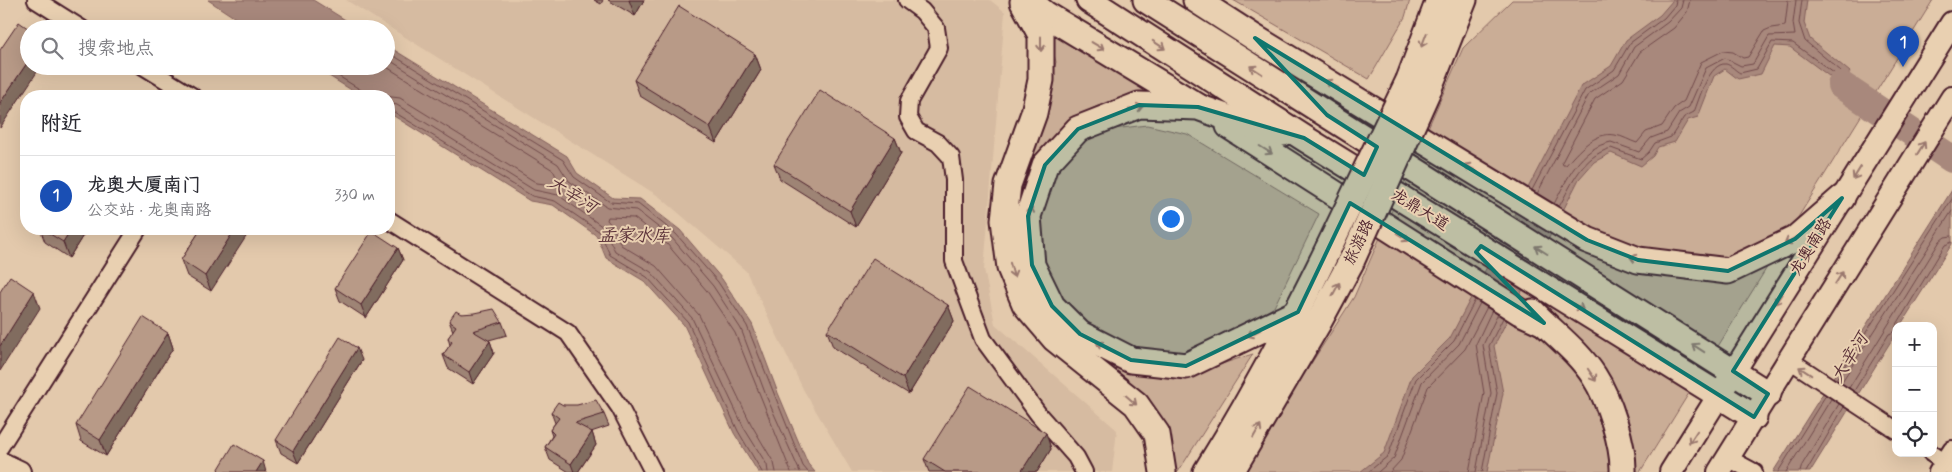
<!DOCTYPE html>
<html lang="zh">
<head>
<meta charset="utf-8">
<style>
  :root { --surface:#fff; --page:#f2f2f3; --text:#2b2b33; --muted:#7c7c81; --line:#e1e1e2; --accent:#1f6fb2 }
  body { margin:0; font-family:Mynerve,"LXGW WenKai TC",sans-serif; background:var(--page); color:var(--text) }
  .controls { position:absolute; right:15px; bottom:15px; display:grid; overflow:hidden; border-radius:10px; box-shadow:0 5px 20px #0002 }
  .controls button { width:45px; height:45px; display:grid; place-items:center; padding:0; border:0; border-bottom:1px solid var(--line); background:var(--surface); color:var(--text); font:25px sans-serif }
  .you { position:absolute; left:1170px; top:218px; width:18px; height:18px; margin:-12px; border:4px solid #fff; border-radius:50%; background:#1a73e8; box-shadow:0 0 0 8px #1a73e833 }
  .badge { display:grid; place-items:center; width:32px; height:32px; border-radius:50%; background:var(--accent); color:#fff; font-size:16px; font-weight:700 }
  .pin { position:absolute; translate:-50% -41px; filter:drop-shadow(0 1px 2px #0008) }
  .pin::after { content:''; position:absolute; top:26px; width:18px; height:15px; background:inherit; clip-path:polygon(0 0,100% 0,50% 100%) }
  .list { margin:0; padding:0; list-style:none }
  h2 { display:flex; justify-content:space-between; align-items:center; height:65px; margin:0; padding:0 20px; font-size:21px }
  h2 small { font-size:16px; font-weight:400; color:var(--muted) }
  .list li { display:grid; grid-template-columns:32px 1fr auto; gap:15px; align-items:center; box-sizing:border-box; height:80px; padding:0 20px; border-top:1px solid var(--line) }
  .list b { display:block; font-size:19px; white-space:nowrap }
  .list p { margin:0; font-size:16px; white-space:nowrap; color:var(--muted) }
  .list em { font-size:16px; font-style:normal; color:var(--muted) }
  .icon { flex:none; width:28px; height:28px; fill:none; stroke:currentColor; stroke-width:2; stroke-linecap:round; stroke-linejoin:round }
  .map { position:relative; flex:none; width:1952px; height:472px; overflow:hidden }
  .search { position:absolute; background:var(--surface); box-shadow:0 5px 20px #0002; left:20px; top:20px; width:375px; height:55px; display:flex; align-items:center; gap:12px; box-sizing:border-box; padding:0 18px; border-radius:28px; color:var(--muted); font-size:19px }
  .panel { position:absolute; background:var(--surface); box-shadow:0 5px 20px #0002; left:20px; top:90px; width:375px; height:145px; border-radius:20px }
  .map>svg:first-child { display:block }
</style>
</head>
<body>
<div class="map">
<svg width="1952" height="472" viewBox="0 0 1952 472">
  <rect width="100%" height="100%" fill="#e3c9ac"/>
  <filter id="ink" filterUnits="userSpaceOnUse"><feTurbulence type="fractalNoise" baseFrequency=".02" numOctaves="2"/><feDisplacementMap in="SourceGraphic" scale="10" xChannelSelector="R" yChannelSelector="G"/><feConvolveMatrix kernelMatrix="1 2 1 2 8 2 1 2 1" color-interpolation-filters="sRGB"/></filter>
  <g filter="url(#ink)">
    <path fill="#d6bba1" d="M346,0H990L1005,12L984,269L995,324L1117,430L1112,472H852L803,389L746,271L660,197Z"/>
    <g fill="#caad96" stroke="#8a6660">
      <path d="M1233,0H1410L1405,17L1369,79Z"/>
      <path d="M1512,0H1933L1640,472H1241L1354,297L1463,48Z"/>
      <path d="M1048,31L1157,94C1140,98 1113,100 1098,106C1078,114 1060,132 1047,149C1006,200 1009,261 1047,313C1054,322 1067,330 1076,337C1102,358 1134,375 1169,375C1197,375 1225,362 1253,354L1178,472H1171L1164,433L1144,403L1080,348L1062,335L1038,312L1015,268L1009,219L1015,188L1033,139L1056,62Z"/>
      <path d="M1147,125L1187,134L1319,214L1274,307L1224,340L1182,355L1140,351L1093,328L1060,300L1044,264L1037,216L1056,168L1075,146L1105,130Z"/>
    </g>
    <g fill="#a8887b" stroke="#825e5b">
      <path d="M208,0H313L360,29H252Z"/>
      <path d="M1673,0H1807L1804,23L1810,39L1850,72L1841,85L1790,47L1775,46L1761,74L1738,79L1725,69L1714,76L1698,117L1688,120L1675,142L1658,147L1653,156L1641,166L1611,153L1594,162L1579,179L1494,346L1503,393L1487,472H1360L1384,453L1412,376L1450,338L1581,86L1611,66L1626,40L1660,15Z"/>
      <path d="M386,45L567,156L577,173L613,198L640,199L680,230L722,279L752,324L778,393L808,464L815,472H758L734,433L684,325L644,281L606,258L597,236L553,205L530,201L389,113V96H361L313,66H386Z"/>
      <path d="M1952,190V244L1900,326H1896V333L1810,472H1773Z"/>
    </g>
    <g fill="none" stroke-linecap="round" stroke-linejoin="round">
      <g stroke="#70494b" stroke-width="1">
        <path d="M1690,0L1687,12L1674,28L1640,52L1623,80L1595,99L1562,162L1563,165H1566C1577,152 1595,131 1615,135C1623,136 1630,141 1637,143L1646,132L1662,126L1674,108L1684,101L1701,62L1723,51L1733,52L1743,58L1748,57L1764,31L1771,28L1785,26L1788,0"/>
        <path d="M386,51L563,160L574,177L610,202L638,204L676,234L718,282L747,326L803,466L808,472"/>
        <path d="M386,58L558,164L569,181L607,207L636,210L672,238L713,286L741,329L767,398L800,472"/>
        <path d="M322,66L361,90L363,96"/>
        <path d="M384,96L400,98L537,183L561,186L553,170L385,66"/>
        <path d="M389,103L397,105L534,190L558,195L603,227L615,251L651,272L692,318L744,428L767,465L768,472"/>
        <path d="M389,109L532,196L555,201L600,232L610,255L647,277L688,322L738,431L762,472"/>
        <path d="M1532,190L1585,90L1614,70L1630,43L1664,18L1675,5L1676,0"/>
        <path d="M1537,194L1589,94L1619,74L1634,47L1668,22L1681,8L1683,0"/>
        <path d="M1554,204C1567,179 1580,148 1611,142L1639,152L1651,138L1667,132L1679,113L1689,107L1706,68L1725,58L1741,66L1753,64L1769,36L1795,35L1793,23L1796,0"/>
        <path d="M1559,207C1572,183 1583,156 1611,148L1641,159L1649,152L1655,143L1671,137L1684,117L1694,112C1699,100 1709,62 1726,64C1731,65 1736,71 1740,73L1757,69L1772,42L1793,43L1838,76H1841V71L1805,41L1799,23L1802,0"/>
        <path d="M1896,326L1945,245L1952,242"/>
        <path d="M1836,379L1952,199"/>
        <path d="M1841,383L1952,211"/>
        <path d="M1849,388L1940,241L1945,237L1952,236"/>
        <path d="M1854,391L1889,334L1896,331"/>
        <path d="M776,472L774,463L751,424L699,315L656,266L621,245L613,227L607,220L608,217L634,218L667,244L707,291L735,333L791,472"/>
        <path d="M1368,472L1388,456L1416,379L1454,341L1475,300"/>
        <path d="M1378,472L1394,458L1422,382L1459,344L1480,303"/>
        <path d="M1390,472L1401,460L1428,387L1465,349L1487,307"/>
        <path d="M1469,472L1484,393L1476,344L1492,310"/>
        <path d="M1476,472L1491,393L1483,345L1498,314"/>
        <path d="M1482,472L1497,393L1489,346L1503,318"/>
        <path d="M1778,472L1826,395"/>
        <path d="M1786,472L1831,399"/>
        <path d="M1800,472L1802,465L1839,404"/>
        <path d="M1806,472L1844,407"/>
      </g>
      <path stroke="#a8887b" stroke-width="28" d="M1841,85L1952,159"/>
      <defs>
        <g id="minor">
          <path d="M36,0L82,29"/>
          <path d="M907,0L922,11L936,28L939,48L909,101L908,117L916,131L938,143L951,157L954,180V261L983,339L1039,415L1076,457L1084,472"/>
          <path d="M143,66L192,96"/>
          <path d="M389,220L568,333L620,408L653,472"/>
          <path d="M1788,359L1896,430"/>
          <path d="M0,447L138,229"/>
          <path d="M1931,453L1952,468"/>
          <path d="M1728,458L1754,472"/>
          <path d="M1937,472L1952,449"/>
        </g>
        <g id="secondary">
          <path d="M0,463L19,472"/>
          <path d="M1671,472L1952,23"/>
          <path d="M1719,472L1952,98"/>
        </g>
        <g id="primary">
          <path d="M1028,0L1045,14L1197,106"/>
          <path d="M1089,0L1304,138L1754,417"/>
          <path d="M1146,0L1768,394"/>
          <path d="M1196,0L1255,38L1587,240L1638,260L1728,271L1795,239L1842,198"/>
          <path d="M1023,2L1041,35V80L1034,113L1008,185L1004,220L1010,268L1025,304L1055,339L1136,404L1157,434L1163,472"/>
          <path d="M1409,80L1439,0"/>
          <path d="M1429,88L1464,0"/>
          <path d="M1229,126L1520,312L1544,323"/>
          <path d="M1283,133L1245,124L1198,107L1139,105L1078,129L1045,165L1028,216L1032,265L1052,306L1080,334L1131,360L1186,366L1298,312"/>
          <path d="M1533,312C1553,333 1578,351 1594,376C1609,399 1624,446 1623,472"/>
          <path d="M1206,472C1251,400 1291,325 1328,249"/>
          <path d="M1231,472L1317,325L1351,262"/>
        </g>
      </defs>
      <use href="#minor" stroke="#4a1f2b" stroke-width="20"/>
      <use href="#secondary" stroke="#4a1f2b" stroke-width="26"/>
      <use href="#primary" stroke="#4a1f2b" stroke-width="29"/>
      <use href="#minor" stroke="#e9d0b1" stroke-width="16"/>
      <use href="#secondary" stroke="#e9d0b1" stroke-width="22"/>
      <use href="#primary" stroke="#e9d0b1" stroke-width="25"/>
      <defs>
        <g id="primary-bridge">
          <path d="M1328,249L1409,80"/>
          <path d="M1351,262L1429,88"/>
        </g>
      </defs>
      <use href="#primary-bridge" stroke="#4a1f2b" stroke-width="29" stroke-linecap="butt"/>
      <use href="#primary-bridge" stroke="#e9d0b1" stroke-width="25"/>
    </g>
    <g fill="#9e8474" stroke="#4a1f2b">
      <path d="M594,0H603L601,4Z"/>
      <path d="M608,0H644L635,16Z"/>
      <path d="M755,54L761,70L716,143L640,96L634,80Z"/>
      <path d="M895,138L901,153L856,227L780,179L774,164Z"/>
      <path d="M40,229H87L69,258L45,242Z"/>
      <path d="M201,229L211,291L187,276L181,260Z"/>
      <path d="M398,248L403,260L366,318L340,301L335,288Z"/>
      <path d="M948,305L954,321L909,394L833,347L827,331Z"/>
      <path d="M461,314L502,322L507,335L489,340L490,341L494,353L473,384L448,368L443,355L450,345L448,338L453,331L449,321Z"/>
      <path d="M168,333L173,348L106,456L81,441L76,425Z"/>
      <path d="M362,360L298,463L281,453L276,440Z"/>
      <path d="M563,405L604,414L609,426L591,432H592L596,445L578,472H569L550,460L545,447L552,436L550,430L555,423L551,412Z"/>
      <path d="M1046,433L1051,449L1037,472H929L924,459Z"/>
    </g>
    <g fill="#816c5e" stroke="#4a1f2b">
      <path d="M629,0H644L635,16Z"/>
      <path d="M755,54L761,70L716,143L710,127Z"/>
      <path d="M29,60V66H41L0,128V103Z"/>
      <path d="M895,138L901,153L856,227L850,211Z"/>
      <path d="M71,229H87L69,258L63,242Z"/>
      <path d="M235,229H251L211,291L205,276Z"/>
      <path d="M398,248L403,260L366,318L361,305Z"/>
      <path d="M34,292L40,308L0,371V346Z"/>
      <path d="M948,305L954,321L909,394L903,378Z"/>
      <path d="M168,333L173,348L106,456L100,440Z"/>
      <path d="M490,341L494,353L473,384L469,372Z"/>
      <path d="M357,348L362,360L298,463L293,451Z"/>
      <path d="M592,432L596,445L578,472H574L571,464Z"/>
      <path d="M1046,433L1051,449L1037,472H1021Z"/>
      <path d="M263,461L266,472H256Z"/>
    </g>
    <g fill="#b89a87" stroke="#4a1f2b">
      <path d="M679,6L755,54L710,127L634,80Z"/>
      <path d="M19,22L29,29V60L0,103V50Z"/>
      <path d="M820,90L895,138L850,211L774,164Z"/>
      <path d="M42,229H71L63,242Z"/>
      <path d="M201,229H235L205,276L181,260Z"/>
      <path d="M372,231L398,248L361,305L335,288Z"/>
      <path d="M873,258L948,305L903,378L827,331Z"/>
      <path d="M10,276L34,292L0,346V292Z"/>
      <path d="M494,309L502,322L473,331L490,341L469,372L443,355L452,342L448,338L456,326L449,321L456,311L461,314L475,313Z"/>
      <path d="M143,317L168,333L100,440L76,425Z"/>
      <path d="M340,337L357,348L293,451L276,440Z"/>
      <path d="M970,386L1046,433L1021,472H945L924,459Z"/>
      <path d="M596,400L604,414L575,423L592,432L571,464L545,447L554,434L550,430L559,418L551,412L558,402L563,405H577Z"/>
      <path d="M234,444L263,461L256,472H217Z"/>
    </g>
    <defs><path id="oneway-shaft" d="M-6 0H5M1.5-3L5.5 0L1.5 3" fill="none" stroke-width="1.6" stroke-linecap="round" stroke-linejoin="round" transform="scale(1.25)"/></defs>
    <g stroke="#9a786e">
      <use href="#oneway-shaft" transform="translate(1424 40) rotate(111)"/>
      <use href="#oneway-shaft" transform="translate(1041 44) rotate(90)"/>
      <use href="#oneway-shaft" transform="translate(1159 45) rotate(33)"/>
      <use href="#oneway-shaft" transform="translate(1098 46) rotate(31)"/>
      <use href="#oneway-shaft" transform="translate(1256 70) rotate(-147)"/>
      <use href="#oneway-shaft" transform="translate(1332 84) rotate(-149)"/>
      <use href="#oneway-shaft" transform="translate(1136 108) rotate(-14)"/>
      <use href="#oneway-shaft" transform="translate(1921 148) rotate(-58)"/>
      <use href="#oneway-shaft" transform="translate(1266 150) rotate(32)"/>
      <use href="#oneway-shaft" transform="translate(1471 168) rotate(-149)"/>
      <use href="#oneway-shaft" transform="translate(1857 173) rotate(122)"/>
      <use href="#oneway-shaft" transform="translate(1030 214) rotate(-80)"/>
      <use href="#oneway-shaft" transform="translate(1403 237) rotate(32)"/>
      <use href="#oneway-shaft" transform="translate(1791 240) rotate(150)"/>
      <use href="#oneway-shaft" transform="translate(1541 250) rotate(-148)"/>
      <use href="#oneway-shaft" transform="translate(1637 259) rotate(-164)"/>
      <use href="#oneway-shaft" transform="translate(1012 270) rotate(74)"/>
      <use href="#oneway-shaft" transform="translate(1839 278) rotate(-58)"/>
      <use href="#oneway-shaft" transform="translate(1336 289) rotate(-62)"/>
      <use href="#oneway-shaft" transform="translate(1779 298) rotate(122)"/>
      <use href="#oneway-shaft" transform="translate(1577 306) rotate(32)"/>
      <use href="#oneway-shaft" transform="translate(1254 333) rotate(154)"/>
      <use href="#oneway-shaft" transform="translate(1103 346) rotate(-152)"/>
      <use href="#oneway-shaft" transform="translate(1698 348) rotate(-147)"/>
      <use href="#oneway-shaft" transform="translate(1805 371) rotate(-147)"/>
      <use href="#oneway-shaft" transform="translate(1592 375) rotate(56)"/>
      <use href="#oneway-shaft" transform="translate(1131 400) rotate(41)"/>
      <use href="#oneway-shaft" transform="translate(1257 431) rotate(-60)"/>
      <use href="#oneway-shaft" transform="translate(1693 437) rotate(123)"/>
    </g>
  </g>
  <path fill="#0f766e" fill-opacity="0.2" stroke="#0f766e" stroke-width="4" stroke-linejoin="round" d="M1255,38L1587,240L1638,260L1728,271L1795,239L1842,198L1733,371L1768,394L1754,417L1481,246L1476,252L1544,323L1350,203L1298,312L1186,366L1131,360L1080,334L1052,306L1032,265L1028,216L1045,165L1078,129L1139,105L1198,107L1304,138L1364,175L1377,147L1327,115Z"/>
  <g text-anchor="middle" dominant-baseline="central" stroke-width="4" stroke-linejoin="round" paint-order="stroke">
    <g font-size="16" fill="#4a1f2b" stroke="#e9d0b1">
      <text transform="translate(1420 210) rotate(32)">龙鼎大道</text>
      <text transform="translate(1359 242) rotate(-65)">旅游路</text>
      <text transform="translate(1811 247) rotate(-58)">龙奥南路</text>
    </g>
    <g font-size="18" font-style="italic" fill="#5d343b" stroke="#e9d0b1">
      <text transform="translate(572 195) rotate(32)">大辛河</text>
      <text x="634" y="236">孟家水库</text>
      <text transform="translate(1850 358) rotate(-58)">大辛河</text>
    </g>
  </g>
</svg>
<div class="controls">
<button>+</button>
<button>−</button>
<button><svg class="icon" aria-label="locate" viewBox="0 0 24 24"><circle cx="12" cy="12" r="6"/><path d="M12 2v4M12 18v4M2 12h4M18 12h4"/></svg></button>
</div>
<div class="you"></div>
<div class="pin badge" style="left:1903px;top:67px;background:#1a4fb4">1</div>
<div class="search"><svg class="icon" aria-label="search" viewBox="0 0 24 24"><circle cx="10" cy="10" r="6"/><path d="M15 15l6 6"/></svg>搜索地点</div>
<section class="panel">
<h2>附近<small></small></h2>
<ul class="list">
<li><span class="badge" style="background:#1a4fb4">1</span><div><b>龙奥大厦南门</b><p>公交站 · 龙奥南路</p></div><em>330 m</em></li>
</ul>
</section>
</div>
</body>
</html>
